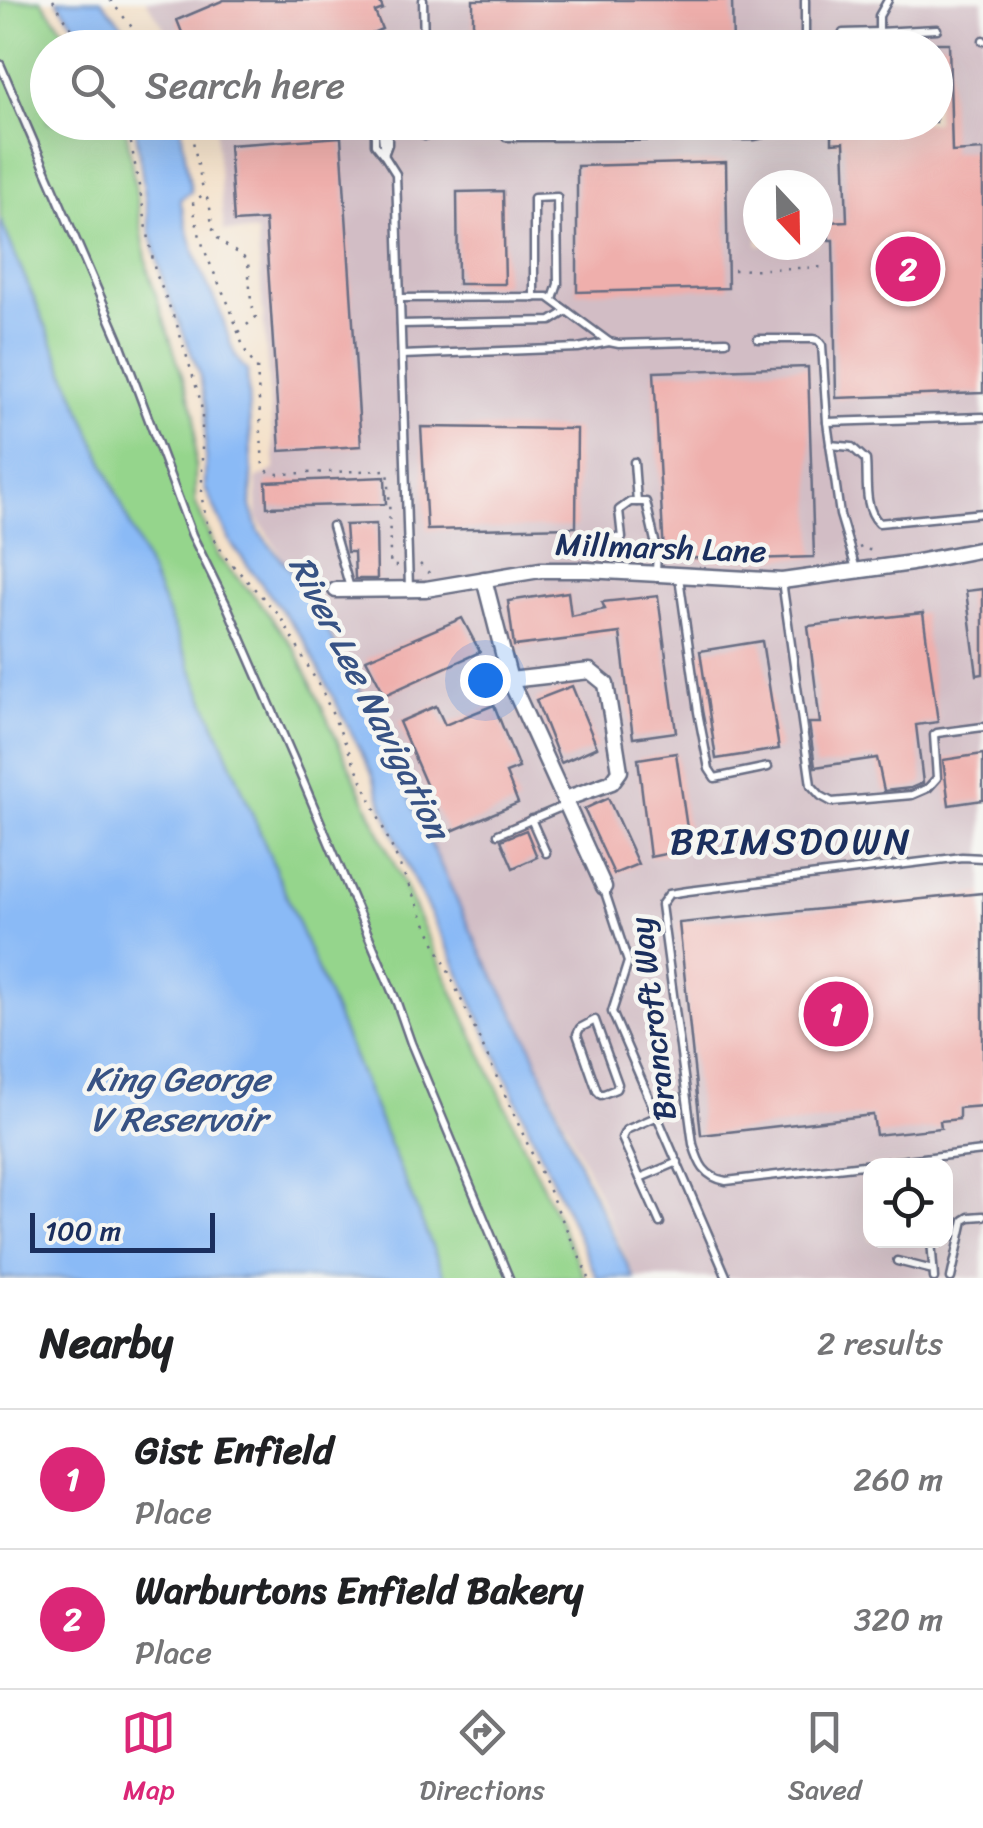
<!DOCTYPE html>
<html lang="en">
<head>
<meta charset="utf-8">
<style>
  :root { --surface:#fff; --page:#f2f2f2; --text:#202124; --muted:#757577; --line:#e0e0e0; --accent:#db2777 }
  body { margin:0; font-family:Sriracha,sans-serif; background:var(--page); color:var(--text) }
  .controls { position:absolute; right:30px; bottom:30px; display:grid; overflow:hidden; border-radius:20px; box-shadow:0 10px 40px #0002 }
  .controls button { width:90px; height:90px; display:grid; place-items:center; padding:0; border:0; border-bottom:2px solid var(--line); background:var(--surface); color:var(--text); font:50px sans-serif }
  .compass { position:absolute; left:743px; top:170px; width:90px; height:90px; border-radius:50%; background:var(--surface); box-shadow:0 10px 40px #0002; rotate:158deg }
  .scale { position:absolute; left:30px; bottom:25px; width:185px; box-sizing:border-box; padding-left:10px; border:5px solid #1b2f5e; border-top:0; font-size:28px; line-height:35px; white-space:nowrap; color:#1b2f5e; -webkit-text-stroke:8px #f6f6f2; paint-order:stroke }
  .you { position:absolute; left:485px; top:680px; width:35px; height:35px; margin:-25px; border:8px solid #fff; border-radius:50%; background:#1a73e8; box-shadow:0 0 0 15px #1a73e833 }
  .badge { display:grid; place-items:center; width:65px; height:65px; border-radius:50%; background:var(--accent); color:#fff; font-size:32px; font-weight:700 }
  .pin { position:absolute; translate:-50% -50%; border:5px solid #fff; box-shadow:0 2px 10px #0006 }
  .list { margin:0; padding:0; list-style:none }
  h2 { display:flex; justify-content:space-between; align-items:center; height:130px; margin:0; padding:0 40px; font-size:42px }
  h2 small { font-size:32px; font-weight:400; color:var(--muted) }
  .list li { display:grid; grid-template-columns:65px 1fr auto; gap:30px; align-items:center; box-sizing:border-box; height:140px; padding:0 40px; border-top:2px solid var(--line) }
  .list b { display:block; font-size:38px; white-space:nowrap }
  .list p { margin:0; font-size:32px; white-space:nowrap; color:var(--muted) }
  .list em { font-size:32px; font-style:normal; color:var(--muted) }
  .icon { flex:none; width:55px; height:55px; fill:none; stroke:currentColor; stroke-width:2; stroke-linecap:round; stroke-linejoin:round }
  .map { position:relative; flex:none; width:983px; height:1278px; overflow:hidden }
  .search { position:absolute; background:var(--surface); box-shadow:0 10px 40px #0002; left:30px; right:30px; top:30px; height:110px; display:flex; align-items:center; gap:25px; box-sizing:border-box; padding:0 35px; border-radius:55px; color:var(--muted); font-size:38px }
  .sheet { height:410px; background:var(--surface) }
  nav { display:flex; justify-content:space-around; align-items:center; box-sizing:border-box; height:140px; border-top:2px solid var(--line); background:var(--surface); font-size:28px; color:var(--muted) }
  nav a { display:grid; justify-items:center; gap:5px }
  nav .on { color:var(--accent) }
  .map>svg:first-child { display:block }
</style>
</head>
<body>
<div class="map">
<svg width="983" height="1278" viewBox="0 0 983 1278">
  <rect width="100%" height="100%" fill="#f6f6f2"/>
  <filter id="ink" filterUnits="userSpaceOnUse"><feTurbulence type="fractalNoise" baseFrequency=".01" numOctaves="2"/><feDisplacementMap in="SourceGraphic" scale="20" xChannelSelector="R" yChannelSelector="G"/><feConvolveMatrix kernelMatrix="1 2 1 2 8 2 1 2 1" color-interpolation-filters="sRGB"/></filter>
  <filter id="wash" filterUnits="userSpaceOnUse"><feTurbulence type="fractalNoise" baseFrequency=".0048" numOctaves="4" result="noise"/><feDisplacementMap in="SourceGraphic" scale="40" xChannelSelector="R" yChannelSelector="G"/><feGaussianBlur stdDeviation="2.25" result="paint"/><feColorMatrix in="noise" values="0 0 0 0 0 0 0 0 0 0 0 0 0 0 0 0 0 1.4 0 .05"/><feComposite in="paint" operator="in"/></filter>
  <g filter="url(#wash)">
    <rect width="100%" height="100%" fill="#f4e1c9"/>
    <path fill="#d2bdc5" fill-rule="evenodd" d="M146,0H983V1278H636L528,1039L479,948L330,625L314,583L287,565L257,518L256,479L275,469L257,232L224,231L215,123L936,122V48L172,47L167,32ZM758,185H818V245H758ZM870,1166H946V1240H870Z"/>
    <path fill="#95d58c" stroke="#588275" stroke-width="2.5" d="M0,0H41L77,47L48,48V122L122,123L127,134L148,271L195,415V502L218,557L257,599L296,651L585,1278H445L222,741L0,219Z"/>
    <g fill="#8abaf6" stroke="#5274aa" stroke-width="2.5">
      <path d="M57,0H101L129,33L138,39L143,47H91Z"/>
      <path d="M133,123H180L191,192L180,199C189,240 198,268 217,305C228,325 228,355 247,370L252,477L251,506L259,532L306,589L363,698L479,948L528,1039L585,1177L634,1278H597L449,950L415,883L385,811L372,773L304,640L231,543L205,488L206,408L199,372L166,290L150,231L136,131Z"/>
      <path d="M0,219L222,741L445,1278H0Z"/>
    </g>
    <g id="blocks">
      <g fill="#efafac">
        <path d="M224,0H379L383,9L375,12L382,29L337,48H188L177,20Z"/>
        <path d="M473,0H732L733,48H473Z"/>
        <path d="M936,43H949L952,152L983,150V393L836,398L833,240H829L827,222L847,221L844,142L832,143V122H936Z"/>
        <path d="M341,137L361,446L280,451L265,220L234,222L229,145Z"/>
        <path d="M726,162L728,288L577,292V166Z"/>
        <path d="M503,191L505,284H458L457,192Z"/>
        <path d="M808,367L814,557L715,560L664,555L654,372Z"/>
        <path d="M421,427L577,429L576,527L427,530Z"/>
        <path d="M385,477L386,504L267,507L266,482Z"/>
        <path d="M376,524L377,579H355L354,552H347L345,525Z"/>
        <path d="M983,589V674L977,675L966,591Z"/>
        <path d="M568,592L571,616L605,609L602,602L658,596L676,732L633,738L620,633L514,646L508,601Z"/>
        <path d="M923,613L938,722L916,725L923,783L911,788L884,791L877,758L815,767L809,723H820L808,626Z"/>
        <path d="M462,618L480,652L385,695L366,659Z"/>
        <path d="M762,641L779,749L716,759L700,651Z"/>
        <path d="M572,686L597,747L561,763L536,700Z"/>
        <path d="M494,705L519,768L506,773L518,803L447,833L399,722L436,706L445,725Z"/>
        <path d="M676,753L690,849L650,857L638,759Z"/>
        <path d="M983,754V800L949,805L943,760Z"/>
        <path d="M608,798L638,864L614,874L584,809Z"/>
        <path d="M526,830L537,857L513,868L501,840Z"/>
        <path d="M983,893V1106L959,1108V1119L940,1121L941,1128L876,1135L873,1115L701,1135L679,923Z"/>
      </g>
    </g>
  </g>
  <g filter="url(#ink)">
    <use href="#blocks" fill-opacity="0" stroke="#676d83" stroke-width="2.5"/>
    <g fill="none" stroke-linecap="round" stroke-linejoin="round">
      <defs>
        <g id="service">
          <path d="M423,0L424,48"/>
          <path d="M888,0L879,16V32L937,29"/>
          <path d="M843,33L879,32"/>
          <path d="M983,40V41"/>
          <path d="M370,42L372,48"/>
          <path d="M805,48V0"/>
          <path d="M0,64L119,340L192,535L227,606L300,774L397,1003L411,1043L509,1278"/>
          <path d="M375,122V144L383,154"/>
          <path d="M381,122L384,155L396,174L409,588"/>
          <path d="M424,122L425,136"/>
          <path d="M506,137L755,136L768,133L787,122"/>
          <path d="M384,155L388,144V122"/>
          <path d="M400,298L548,297L609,342L619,344L726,341"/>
          <path d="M534,298V198L557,197L558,284L553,299"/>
          <path d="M401,324L551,321L567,311"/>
          <path d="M758,339H813L818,340L822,345L827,422L840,515L856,569"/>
          <path d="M402,355L578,348L609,342"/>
          <path d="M827,422L983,417"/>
          <path d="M830,445L852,447L866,460C868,481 863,507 879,523L983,513"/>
          <path d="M634,462L637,502"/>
          <path d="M332,526L350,588"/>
          <path d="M593,537L622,538L619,510L630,502H646L657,550L656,573"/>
          <path d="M679,577L698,712L709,769L715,778L768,767"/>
          <path d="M782,581L811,785L821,796L832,802L912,795L928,788L937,778L934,735L937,733L983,727"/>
          <path d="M531,819L546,853"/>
          <path d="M498,834L566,805"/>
          <path d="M983,858L962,857L688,891L669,894L661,905L693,1144C699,1164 704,1177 726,1181L983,1151"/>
          <path d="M604,889L628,962L612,1012L727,1278"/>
          <path d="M595,1020L618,1084L616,1089L601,1095L597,1091L577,1034L580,1028Z"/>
          <path d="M658,1116L626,1130L622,1138L660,1223"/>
          <path d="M640,1178L678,1162"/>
          <path d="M931,1240L934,1278"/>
          <path d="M897,1261L933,1270"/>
          <path d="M951,1278L964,1220L969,1217L983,1216"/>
        </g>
        <g id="minor">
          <path d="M484,579L510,680L604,887"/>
          <path d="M336,590L426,589L540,570H587L782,581L912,563L983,549"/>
          <path d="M510,680L590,671L606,684L620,771L612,782L565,799"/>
        </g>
      </defs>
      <use href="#service" stroke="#676d83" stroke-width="11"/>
      <use href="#minor" stroke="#676d83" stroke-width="19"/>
      <g stroke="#676d83" stroke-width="2.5" stroke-dasharray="2.5 8" stroke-linecap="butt">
        <path d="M53,0L84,48"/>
        <path d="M110,0L131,26L153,48"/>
        <path d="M155,47L164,48"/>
        <path d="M127,122L155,271L177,325L200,399L202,411V499L208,528L225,557L280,616L323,693L410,888L589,1278"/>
        <path d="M189,122L204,194"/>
        <path d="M734,270L827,267"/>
        <path d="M239,332L256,317L251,302L248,261C238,252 221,245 215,234C208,221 214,205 204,194L193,202C197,240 212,268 227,301C237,322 240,351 257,367L263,467L270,473L278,474L385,470L388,472L389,480L390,558L391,566H397"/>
        <path d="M859,548L864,546L873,553"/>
        <path d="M420,564L432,576"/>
      </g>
      <use href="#service" stroke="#fff" stroke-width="6"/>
      <use href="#minor" stroke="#fff" stroke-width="14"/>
    </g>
  </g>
  <g text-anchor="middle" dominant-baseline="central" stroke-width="9" stroke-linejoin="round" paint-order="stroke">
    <g font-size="32" fill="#1b2f5e" stroke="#f6f6f2">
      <text transform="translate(661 548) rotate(2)">Millmarsh Lane</text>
      <text transform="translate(653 1019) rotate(-97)">Brancroft Way</text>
    </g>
    <g font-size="35" font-style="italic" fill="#375284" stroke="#f6f6f2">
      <text transform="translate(370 697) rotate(63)">River Lee Navigation</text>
      <text x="178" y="1079">King George<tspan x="178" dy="40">V Reservoir</tspan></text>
    </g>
    <g font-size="38" letter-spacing="2.5" fill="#1b2f5e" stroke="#f6f6f2">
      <text x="791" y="841">BRIMSDOWN</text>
    </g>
  </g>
</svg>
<div class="controls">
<button><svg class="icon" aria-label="locate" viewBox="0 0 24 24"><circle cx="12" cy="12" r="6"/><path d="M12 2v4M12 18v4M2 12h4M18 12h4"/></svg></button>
</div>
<svg class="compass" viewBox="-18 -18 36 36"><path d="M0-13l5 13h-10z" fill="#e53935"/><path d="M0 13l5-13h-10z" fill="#757577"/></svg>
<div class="scale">100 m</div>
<div class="you"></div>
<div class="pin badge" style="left:836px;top:1014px">1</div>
<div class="pin badge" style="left:908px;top:269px">2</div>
<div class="search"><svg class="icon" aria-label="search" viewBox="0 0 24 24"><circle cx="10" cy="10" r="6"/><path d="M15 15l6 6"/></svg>Search here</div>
</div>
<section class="sheet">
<h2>Nearby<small>2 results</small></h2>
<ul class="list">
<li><span class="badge">1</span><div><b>Gist Enfield</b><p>Place</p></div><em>260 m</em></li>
<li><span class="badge">2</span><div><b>Warburtons Enfield Bakery</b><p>Place</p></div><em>320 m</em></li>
</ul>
</section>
<nav>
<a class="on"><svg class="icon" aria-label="map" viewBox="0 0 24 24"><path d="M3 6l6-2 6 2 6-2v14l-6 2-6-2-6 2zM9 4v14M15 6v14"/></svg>Map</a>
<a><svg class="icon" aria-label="directions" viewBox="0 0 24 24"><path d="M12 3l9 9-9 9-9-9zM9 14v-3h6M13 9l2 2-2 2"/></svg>Directions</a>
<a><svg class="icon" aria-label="saved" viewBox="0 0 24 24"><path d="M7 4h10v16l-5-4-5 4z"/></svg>Saved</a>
</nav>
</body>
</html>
